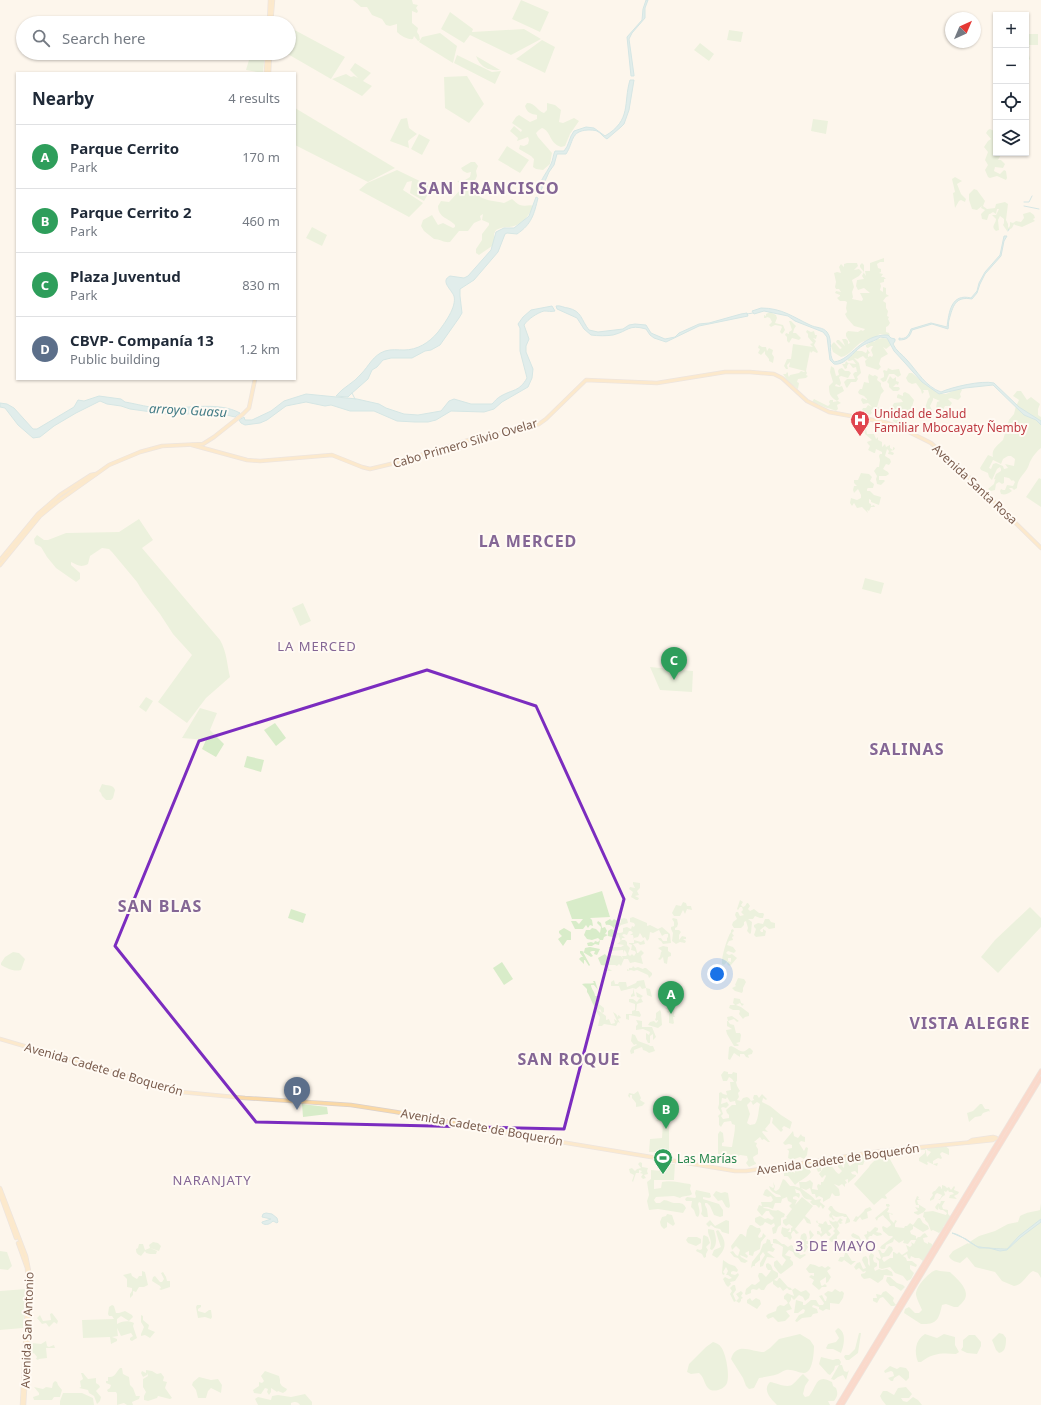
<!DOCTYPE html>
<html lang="en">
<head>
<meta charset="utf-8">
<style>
  :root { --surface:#fff; --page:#f6f6f7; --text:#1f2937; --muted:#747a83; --line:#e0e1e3; --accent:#b45309 }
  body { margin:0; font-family:"Noto Sans",sans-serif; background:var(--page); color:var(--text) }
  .controls { position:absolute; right:12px; top:12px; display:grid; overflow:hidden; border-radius:0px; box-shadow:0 1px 3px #0004 }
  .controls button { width:36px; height:36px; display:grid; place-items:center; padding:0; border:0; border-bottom:1px solid var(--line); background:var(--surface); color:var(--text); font:20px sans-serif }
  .compass { position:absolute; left:945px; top:12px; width:36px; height:36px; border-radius:50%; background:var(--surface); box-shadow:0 1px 3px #0004; rotate:44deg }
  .you { position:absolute; left:717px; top:974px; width:14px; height:14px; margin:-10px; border:3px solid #fff; border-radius:50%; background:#1a73e8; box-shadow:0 0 0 6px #1a73e833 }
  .badge { display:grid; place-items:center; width:26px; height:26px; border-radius:50%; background:var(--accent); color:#fff; font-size:13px; font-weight:700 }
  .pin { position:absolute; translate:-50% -33px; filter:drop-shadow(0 1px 2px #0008) }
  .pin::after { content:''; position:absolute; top:21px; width:14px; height:12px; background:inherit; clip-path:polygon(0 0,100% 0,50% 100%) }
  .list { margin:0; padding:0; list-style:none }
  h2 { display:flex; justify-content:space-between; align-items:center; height:52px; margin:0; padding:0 16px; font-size:17px }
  h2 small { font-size:13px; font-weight:400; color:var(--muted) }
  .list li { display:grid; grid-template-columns:26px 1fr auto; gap:12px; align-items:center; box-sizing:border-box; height:64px; padding:0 16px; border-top:1px solid var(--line) }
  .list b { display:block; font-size:15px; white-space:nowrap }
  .list p { margin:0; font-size:13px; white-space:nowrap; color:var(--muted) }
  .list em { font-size:13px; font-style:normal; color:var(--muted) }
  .icon { flex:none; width:22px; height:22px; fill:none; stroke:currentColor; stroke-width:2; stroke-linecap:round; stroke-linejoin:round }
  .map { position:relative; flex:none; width:1041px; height:1405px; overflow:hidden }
  .search { position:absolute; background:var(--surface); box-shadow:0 1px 3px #0004; left:16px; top:16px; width:280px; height:44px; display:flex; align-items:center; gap:10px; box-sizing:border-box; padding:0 14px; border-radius:22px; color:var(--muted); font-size:15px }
  .panel { position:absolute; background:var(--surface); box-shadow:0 1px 3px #0004; left:16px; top:72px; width:280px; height:308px; border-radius:0px }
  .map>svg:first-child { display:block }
</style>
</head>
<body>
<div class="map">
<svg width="1041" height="1405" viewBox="0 0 1041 1405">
  <rect width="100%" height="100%" fill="#fdf6ec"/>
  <g fill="#d8ecc9" fill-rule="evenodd">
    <path d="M353,0H412L413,4L418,5L416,8L418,11L417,13L412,11V23L418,28L417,32L419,35L420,40L418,41L414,36L413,39C408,40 401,36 397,32V24L390,26L386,25L382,19L372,15L367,7H361Z"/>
    <path d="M521,0L549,12L540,32L512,19Z"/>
    <path d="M450,12L473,29L472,32L524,29L541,39L511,55L470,35L464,43L441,29Z"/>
    <path d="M289,27L345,57L331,79L286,53H289Z"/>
    <path d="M729,30L743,32L741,42L727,40Z"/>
    <path d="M440,33L457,46L453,63L419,42L422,37Z"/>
    <path d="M1026,34H1038V45H1027L1030,46L1027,54L1029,55L1030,59L1027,62Z"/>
    <path d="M542,40L555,47L545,73L516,59Z"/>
    <path d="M700,43L714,54L709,61L694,50Z"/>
    <path d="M251,53H265L263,73L246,70Z"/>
    <path d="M457,55L492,72L501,71L495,84L454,63Z"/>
    <path d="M476,56L500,70C488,71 480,67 476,56Z"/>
    <path d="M355,63L371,73L363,81L372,86L362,96L332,79L346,74L351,77L354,76L358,78L350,70Z"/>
    <path d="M467,76L484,104L469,123L445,108L444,77Z"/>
    <path d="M527,103C536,103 537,111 544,113L547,110V103L555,105L561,110L559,122L563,123L574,118L579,121L570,134L565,146L561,147C548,142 552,132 542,128L539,130L536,133L538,137L552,153L550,164L543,170L536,169L533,167L534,159L531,156L519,149L520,145L524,146L528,144L529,140L528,137L517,141L518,138L510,131L514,126L521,132L522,130L512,123L516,117L519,115L530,122L537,119V115C531,114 527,113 525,106Z"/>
    <path d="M295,108L395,168L368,182L295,145Z"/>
    <path d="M407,118L409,128L417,134L408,141L409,148L390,141L401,119Z"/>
    <path d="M813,119L828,121L826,134L811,131Z"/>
    <path d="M990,129L996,132V153H1002L998,160H1001L1005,164L1003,168L995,167L994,171L1000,174L1004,170L1006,171L1007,178L1006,180L997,176L990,178L988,177L985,170L988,165L985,160L988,152L984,147L988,141L991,139L986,133L988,130Z"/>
    <path d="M419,134L430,140L422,155L411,149Z"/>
    <path d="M507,146L529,160L520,173L498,160Z"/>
    <path d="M471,162H475L478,166L476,171L477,176L473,185L478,191L480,197C488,201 495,201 504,203L512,199C515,201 517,204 520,205C526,207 529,204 534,206C530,213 523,224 514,226C507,228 504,226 496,230L494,234L495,244L479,255L476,253V249L482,240V234L489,225V223L482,220L483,214L480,216L481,220L474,223L468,231H459L450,242C444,243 440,239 434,239L424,231L421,226L423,220L432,215L438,225L443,223L453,228L455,227V225C449,218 438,218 438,206L441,201L449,202L462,188L463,186L457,181L465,180L470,177L471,172L467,173L463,171L461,168Z"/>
    <path d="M397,170L428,185V194L424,201L410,193L412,181L407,182L403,190L423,203L409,217L359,190L367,183Z"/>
    <path d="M955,177L962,181L957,184L961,194L966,199L965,202L961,200L959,201L955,208L953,193L955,192L952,179Z"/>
    <path d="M974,189L977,190L985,201L983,206L987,209L995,208L996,204L1005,202L1008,204L1006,220L1008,224V228L1010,226V222L1013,223L1016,221L1021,222L1024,218L1023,214L1030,212L1034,215L1035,218L1033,219L1035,221L1022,227L1015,225L1014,224L1012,228L1007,231L1003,225L1004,223V219L1000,216L998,220L999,230L996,231C990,226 996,224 996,219L992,215H996L999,209H997L996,214L993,212L990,214H989L987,220L982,219L981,214L985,210L981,208L982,206L977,210L972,209L969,200V194Z"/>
    <path d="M312,227L327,235L322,246L306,238Z"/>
    <path d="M884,258V262H880L877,264L878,268L881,269V272L879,273L883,274L881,277H884L886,279H884V282L880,283L881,286L880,290L883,292V287L886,288V294L889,296L886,297L883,301L886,303V308L888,311L887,316L889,317L888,319L890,323L888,326L886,327V332L889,333L890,336L880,334C875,338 869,339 862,342C854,346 850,356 841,357L833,352L831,346L832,344L834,342L840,349L842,348L836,342L837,340H839L845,346L842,339H846L848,341V344L850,343L846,336V333L848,331L858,332L861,330L863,331L865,329L854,326L847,318L845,314L847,312L846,308L847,302L845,301H840L837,298L840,296V295L835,293L836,291L841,292L839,289H836L835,287L836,282L834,273L837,272L841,273L839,267L841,264L844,267V264L847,263H857L858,266L854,270L859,269L862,272L859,276L852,280L854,287L852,292L853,297L852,299L862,301L863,299L860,293H870L864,288L858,290L856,286L857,280L864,279L862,276L864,272L860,267V265L862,263L864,265V273L866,276L865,271H870V263Z"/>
    <path d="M770,312L776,315L777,318L775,323L783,325L785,330L783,333L782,334L780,332L782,327L781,326L775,325L771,327L769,325L772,322L770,318L767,317L766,318H764V315L766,316V314Z"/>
    <path d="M789,321H791L796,326L794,329L793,333H796L801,338L799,340L792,338L789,343L787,341V337L785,335L786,333L789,334V332L792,330Z"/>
    <path d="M807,330L811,332L814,331L815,335H817L816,339L813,338L816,341L814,345L818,352L817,353L813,351L811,353L810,351L806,371L807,373L806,375L808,376L806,378L798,379L797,382L799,383L798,389L789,383L783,374H786L787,372L788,373V375L789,377L790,375L799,373L801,371L804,372L805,371L789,367L790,362L787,365L788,369H786L784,366L787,359H791L793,344L813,347L810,344L813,343L808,337V334L806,332Z"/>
    <path d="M883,338C888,339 889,340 891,345L886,349L883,347L888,354L881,358L879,364L881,367L878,370L866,366L865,361L868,358L866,359L863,356L859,358L858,359L854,358L859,363L861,373L857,377L858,379L856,382H851L847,388L846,387L844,382L847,379H855L853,374L855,372H857L856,367L853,368L849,363L847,366V368L845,369L842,364H845L846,361L848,363L856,364L853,360L849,361L847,360L856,351H862L866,353L867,351V349L870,353L868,354V357L870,356L872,357L873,355L871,350L873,346H871L868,348L866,347V345L873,341L874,342L877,339Z"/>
    <path d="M759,345L762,347H766L767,351L769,348L773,350L772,354L774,357L773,363L769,361V359L765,354V351L761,355L758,353L760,349L758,348Z"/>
    <path d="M831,366L834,368L836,376L839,375L838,371L839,369L842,368L845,371H849L851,373L848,378L841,376L839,377L841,383L840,386L836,384L835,386L839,387L842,386L844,391L837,395L839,399L837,401C830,397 829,394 829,386L833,382L830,372Z"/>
    <path d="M888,368L892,370L899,369L901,375L898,377L894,374H889L886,381L883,382L880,379L884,377V374L883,371L884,370L887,371Z"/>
    <path d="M909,373H912L919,379L923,380L929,387L943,394H946L960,388L962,390L960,394L961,397L958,400L951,398L948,399L952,403L950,406H945L943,410L940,407V411L936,408L937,402L940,401L933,398V400L930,406L932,410L928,411L925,408L928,399L930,397L928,390H923L924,392L922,394L921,390L916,383L912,384L908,382L906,378Z"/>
    <path d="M869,374L873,376L875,375L878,377L877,380L881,383V386L884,391L881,394L877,407L882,409L881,413H879L877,411V410L880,411L877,407H874L871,411L872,413L870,415L862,410L863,408H866L868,405L872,407L868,403L863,404L861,400L862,398L867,400V399L864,396L859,394L858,392L860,389H862L864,382L869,383L868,377Z"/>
    <path d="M890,376L893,379L896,377V381L899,382L898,385L896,384L893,387H899L900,389L898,391H893L889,387V384L887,382Z"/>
    <path d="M1017,391H1021L1027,400L1031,397L1040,404L1038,409V415L1041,417V448C1037,451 1033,456 1031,460C1029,463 1029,466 1027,469C1023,475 1017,480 1017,488L1014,490L1012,488H1009L1012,491C1008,494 1005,495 1001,494L1000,491L1001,489L1003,490H1005L1007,485L1013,486L1015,482L1013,480L1012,481L1009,478L1004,477V483L1002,484L999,482L996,484L995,490L991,491L988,489L994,484L995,480H996L994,479L996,474L1001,471V469L1000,467L997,469L992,480L989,477L988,473L981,470L980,468L988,455L993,457C991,449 998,445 1003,440L1009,420L1014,414L1016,406L1019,400L1013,396ZM1008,456H1011L1015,459L1014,466L1005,464L1008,468L1004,469L1003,466L996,463L993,464L991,469L989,468L993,460L1001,464L1003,459Z"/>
    <path d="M905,392L909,394L914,400L909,417L906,419L904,415H901V419L904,421L903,424L899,426L893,421L892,418L895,416L892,407L894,403L903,402L901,399L897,398V396L898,394L903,396V393Z"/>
    <path d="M814,399L828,406L830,404L829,402L830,400H833V402L838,401L841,403L837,405L838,409L836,411C830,408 824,408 818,404L817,405L812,402Z"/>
    <path d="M862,425L866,427L867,434H874L876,439L878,437V440L882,442V447L885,444L886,447L890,445V448L893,450V447L895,448L894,450L890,451L894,453L893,455L888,454L889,451L887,449L885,456L890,459L891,462L889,465L886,464L883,469L888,472L889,474L886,476H879V480H884L885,481L881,485L877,484L876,479L877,476L874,471L877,467H879L880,460L879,456L880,454H882V452L876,449L875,453H874L868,450L870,446L868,444L867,442L872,440L865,434L864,430L862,432L861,431L860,427Z"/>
    <path d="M861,473L869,474L872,477L870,481L874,484L873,488H868L867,489V491H870L874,495L881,497L879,505L871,502V500L869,499V503L871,504V506L874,505L875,507H871L869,511L867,510L868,513L862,507L857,508L854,503L852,506L850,503L851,498L857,500L861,498V495L858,489L854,493L853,490L854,486H857L854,483V480H858Z"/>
    <path d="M1039,478L1041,479V507L1026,497Z"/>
    <path d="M139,519L153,540L142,548L220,640C227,652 227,665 230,677L206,698L187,723L158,702L192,655L173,634L160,614L143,592L137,582L112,552L109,549L102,548L90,556L88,564C80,568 78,565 71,562V565L80,573V579L76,582L56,568L47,557L41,547L35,544L34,539L37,535L44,540H48L66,533L119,532Z"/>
    <path d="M865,578L884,583L881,594L862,589Z"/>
    <path d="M303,603L311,621L300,626L292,608Z"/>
    <path d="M650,667L693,671L692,692L660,690Z"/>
    <path d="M146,697L153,701L146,712L139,707Z"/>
    <path d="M200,708L217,713L210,730L224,744L216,757L202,749L206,740L182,738Z"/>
    <path d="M275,723L286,738L276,746L264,730Z"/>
    <path d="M247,756L264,760L261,772L244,767Z"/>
    <path d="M102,784C107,786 113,784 115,790L113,798L111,800H106L102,796L101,793L99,791Z"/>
    <path d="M633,882L640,883V888L637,891L639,895L635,896L639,898L638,900H636L631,897L633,892L629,889L630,887L635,888L633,884Z"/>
    <path d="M602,891L610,917L590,918L592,920L593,926L590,925L588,928L586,925L583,929H575L571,921H576L579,924L583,919H572L566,902Z"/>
    <path d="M740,900L743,902L741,905L743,907L745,906L747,903H748L750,906L748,909L750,911L754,909L759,913H763L764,914L763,918H760L755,916L753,919H748L752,922L751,933L750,934L747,931L748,928L746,921L744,922V925L741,928H734L732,925L733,922L737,919L735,915L736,912H738L740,916L744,915L741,912L743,910L742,907H740L738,910L737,909Z"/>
    <path d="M683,902L686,903L687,906H691L692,910L687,909L685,914L683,910L680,916H674L672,913L676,905L681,906Z"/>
    <path d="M1030,907L1041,918V927L998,973L981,957L995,940Z"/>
    <path d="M291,909L306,914L303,923L288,918Z"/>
    <path d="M633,917L647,923V926L650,925L658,929L662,927L670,934L671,943L663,944L661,941L659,940L658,938H661L663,941H667V938L668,937V934H665L662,936L659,930L653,933L650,932L649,939L647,941L645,937L643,938L640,933L638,937L634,938V940L633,935H630L633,933L631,931H629L627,935L624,934L622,935L625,938H622L621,942L618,934L617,938L608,936V931L611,929C616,930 617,935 623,932V928L627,927L631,929L632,926L634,927L635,925L634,923L630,922V918Z"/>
    <path d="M624,918L627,919L628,923L621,925L619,927L615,926L614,929C613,926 609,924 606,925L605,922L610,919L612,921L614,919L621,923V919Z"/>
    <path d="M673,918L677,919L678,924L677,927L675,928V930H679L681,932L679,935V940L682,936L686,937V939H683L686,941L685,943L680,942L676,944L672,941L673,933L671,929V927L674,926V922L672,919Z"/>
    <path d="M765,919H769L771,922L775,923V928L769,929L765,926L760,930L761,932H763V929L766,931L765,936L756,937L754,935L756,929L754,927V925L758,923L763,924Z"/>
    <path d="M598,921L601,923L602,928L605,927L607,931L605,934L608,935L604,937L603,940H600L599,945L595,944L592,946H588L587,943L591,942L594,943L595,941L598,942L600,940L598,938L592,940L587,939L584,935L586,930H590L592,928L596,929L600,933L601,927L597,923Z"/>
    <path d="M564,928L571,932V940H567L563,946L558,939L562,936L559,933V931Z"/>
    <path d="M733,929L734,931L732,933L734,936L732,937L733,940L729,941L727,945L733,947L736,951L734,953L728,951L726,953L729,955L732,954L737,958L731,965L729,966L727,964L728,961L731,962V958H728V961L724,965L722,964C721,959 727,937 731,932V930Z"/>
    <path d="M622,940H625L627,942V945L630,948L628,954L630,956L632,954L634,956L636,953L635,951L631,950L632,945L629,944V943H634V940L641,942L644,940L645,944L640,945L638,943L633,944L636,948L637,953H638L641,950L644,953L641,956L643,964L635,962L630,963L628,959H624L621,966L619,964L617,966L615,965H608L609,969L611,970L612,971H607L606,970H608V966L601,965L598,958L605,954L608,958L610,955L621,956L623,959L622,956H626L627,955L626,952L624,950L623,954V950L611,951L610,950L609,947H621L624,945L617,944Z"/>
    <path d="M663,946L668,947V951L671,953V956L668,957L667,964L664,963L663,957L660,960L658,959L660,957L661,952L662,951L658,948Z"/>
    <path d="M590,947L600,949L597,955L594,954L595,951H592L590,952L593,956L591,957L583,952L590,965L589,966L585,960H584V964L579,959L581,957H583L580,953V951H582L584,952L585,948Z"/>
    <path d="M13,952L19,953L25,959L21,970C13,972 7,968 1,965V963L5,957Z"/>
    <path d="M502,962L513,979L504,985L493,968Z"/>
    <path d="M633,966L635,968L638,967L643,969L644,968H646L652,973V975L649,978L648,975L637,970L634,971L631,970L627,971V969L629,970V968H632Z"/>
    <path d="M738,978L744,979L746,982L743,988V991L742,993L735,991L732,988L736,986L735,985Z"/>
    <path d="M614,980L615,984H618L619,982H626L627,987L636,983L637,981L644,980L646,988L650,989L652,997L647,995L646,988L642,989L640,986L636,989L633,988L635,996L631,997V995L633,993V988L621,991L619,986H611V982Z"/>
    <path d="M593,981H595L598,990L594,985H591C591,989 595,992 595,996H598L600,998L599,1004L604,1008V1012L602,1013L600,1009L598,1010L606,1016V1020L609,1019L611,1024L615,1023L614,1019L617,1021L613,1012L616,1014L618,1017V1015L620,1016L621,1018L618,1019L620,1023L618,1022L616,1026L604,1024L602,1026H598L600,1017L595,1010L596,1008C591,1003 591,997 587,992V989L582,984C586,983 590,984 594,983Z"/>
    <path d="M636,992L643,996L641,998L643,1002L637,1004L636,1011H639L641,1015L640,1017L629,1015V1020L626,1019V1014H632V1011L635,1010V1004L629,1002V999H633L637,1002L639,999L641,998L637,997Z"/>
    <path d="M734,998L740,999L741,1003L744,1004L742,1006L740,1003L736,1005L741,1007L749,1013V1016L745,1017L743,1019L739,1014L740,1011L739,1010H733L729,1008L730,1005H735L733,1003Z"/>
    <path d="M669,1000H675L674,1015L675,1017H673L674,1023L673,1024L669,1023V1013L667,1012L668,1010L665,1008L669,1007Z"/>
    <path d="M660,1010L661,1012L662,1025L658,1028L648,1025L650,1022L654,1021L656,1023L658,1021V1020L656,1021L655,1019L656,1018V1013Z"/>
    <path d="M732,1016L739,1021L737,1022L734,1019L728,1021L730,1024L734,1025L736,1033H740L741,1035L740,1042L736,1043L739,1045L738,1046H734L727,1034L726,1030L732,1029L727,1026V1021H728L727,1017Z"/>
    <path d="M636,1020L642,1021V1027H652L656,1037L653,1040V1034L650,1036V1043H648L646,1039V1033L649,1035L650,1032L643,1029L636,1030V1026L638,1024Z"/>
    <path d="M632,1034L635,1035L638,1041L649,1045L650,1046H653L655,1051L649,1053L646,1051L643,1050L642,1047L634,1050V1053L631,1054L630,1051L632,1047L637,1045L636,1044L634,1045L631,1041Z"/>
    <path d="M731,1046C735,1047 741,1053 745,1051C747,1050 748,1048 750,1048L753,1051L752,1054L748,1055L749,1058L746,1057L744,1054H740V1057L734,1053L730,1060L728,1059L729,1047Z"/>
    <path d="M724,1071L728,1072V1074H732L733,1072L737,1073V1081L736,1082L737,1086L740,1091L738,1093L739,1097L737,1100L741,1101L743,1098L747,1097L749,1098L751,1101L754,1100L753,1098L754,1095H757L759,1098L762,1094L767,1099L766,1100L763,1098L762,1102L770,1106L781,1115L792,1122L790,1129L784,1126L782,1128L783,1130L781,1132L772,1123L773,1118L771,1117L770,1123L765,1129L768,1132L763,1131L762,1132L770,1142H768L764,1139L762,1140L760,1137L754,1142L757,1143L756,1146L758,1149V1154L753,1157L754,1161L756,1163V1164L749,1167L746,1163L748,1160L747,1156L740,1155L735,1159L733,1165L728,1158L723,1154L720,1156V1164H718V1134L720,1131L723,1133L724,1142L722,1143V1146L730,1147H732C733,1139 735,1133 735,1125L732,1124L731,1121L724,1122L721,1127L719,1125V1118L718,1116L721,1113L718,1108L719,1104V1093L721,1092L723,1094L727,1095L726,1091L731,1090L730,1082H734L732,1079L729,1077L727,1081H723L721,1075ZM727,1097L730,1102L735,1101L736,1105H732L726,1110L727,1113L729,1115V1118L723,1119L721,1116L723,1114L721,1108L723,1107L726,1108L729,1105L727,1102L721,1104L722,1098L726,1099ZM751,1101L753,1105L757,1102L760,1104C758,1111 759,1117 755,1124L750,1125L747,1123L750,1114L747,1105Z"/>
    <path d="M638,1091L641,1098L640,1100L645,1103L642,1106L636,1107V1103L632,1098V1095H630V1098L628,1096L629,1093L634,1094Z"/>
    <path d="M302,1104L327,1107L328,1114L303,1117Z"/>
    <path d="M980,1104H982L985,1109H989L990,1112L989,1111L983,1113L981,1116L975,1117L969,1122L967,1113L973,1111Z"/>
    <path d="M659,1118L662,1121L669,1120V1153L649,1152L650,1139L662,1138L663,1122L656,1121Z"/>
    <path d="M793,1131L794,1136L798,1138L801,1134L802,1136L805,1137V1142L801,1141L799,1143L804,1151L806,1147L808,1148L807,1155L804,1159L800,1157L792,1160L788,1158L789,1151L787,1149L792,1148V1145L789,1144L785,1145L783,1143Z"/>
    <path d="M943,1144L949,1149V1155L942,1152L940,1154L942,1158L941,1159L938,1158L933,1161V1164L938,1163L937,1166L928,1162L930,1161L927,1162L928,1164L927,1165L919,1161V1158L925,1153V1150H919V1148H925L927,1157L931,1152L927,1150V1147Z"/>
    <path d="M868,1152L872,1154L873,1157L869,1161L865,1160L863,1165H858V1174L855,1171L851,1172L852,1174L856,1175V1176L848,1183V1179L845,1180L847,1183L845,1184V1187L842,1184L839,1186L834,1184L839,1189L840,1195L839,1196H835L832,1193L830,1198L823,1202V1198L819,1196L816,1198L815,1194H812L810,1188L806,1190L801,1188C805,1192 813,1196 815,1200L821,1199L820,1202L825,1206L823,1209L822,1208L821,1205L819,1208L816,1205H813L810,1202L812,1200C803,1199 804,1198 800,1191L795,1189L796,1193H799L800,1195L799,1198L796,1196L793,1197V1199L797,1200L795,1205L802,1197L813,1206L805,1216L810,1220L811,1224L807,1223L804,1218L795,1229L799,1233L796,1234L794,1231H793L791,1234L792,1238L790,1240L787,1237H784L781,1233L782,1227L788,1229L789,1228L790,1229L788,1232H791V1228L793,1227L789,1224L786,1226L783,1223V1220L787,1218L786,1217L792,1209L789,1206L792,1203L788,1201L787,1197L782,1199L781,1203H775L773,1209L768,1207H763L764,1208C769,1208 773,1212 778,1210L785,1214L784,1217L781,1218V1225L778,1227L776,1233L773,1234L772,1228L775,1226L774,1223L771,1225L765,1222L763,1225L760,1226L755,1222V1218L760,1216L765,1219L768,1218L772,1220L774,1218L770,1214L769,1211H766L762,1216L757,1210L759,1205L762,1206L761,1202H771L773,1200L771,1196L768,1197L763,1195L765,1190L767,1189L776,1197H781L780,1195C775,1194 770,1191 769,1186L773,1188L774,1187L773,1182L775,1186L774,1190L776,1191L779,1189L783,1179L785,1180L790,1186H794L800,1188L799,1182H806L810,1180L813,1183L812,1189L818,1190L817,1186L818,1184L821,1185V1182H823L826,1176L825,1175L822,1178L819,1174L824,1167L821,1166V1171L818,1172L816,1167V1162L820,1164L821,1162L826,1161L827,1165L829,1167V1163H830L831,1166C835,1169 835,1172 839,1174L842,1171L838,1167V1163L830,1162L831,1160L841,1158L843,1163L842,1166L844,1168L845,1157H847L850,1161L848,1164L850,1166L854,1163V1161L851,1160L850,1156H866Z"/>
    <path d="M886,1152L902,1181L885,1195L887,1198L886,1199L882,1198L874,1205L854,1184L869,1167L870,1165L882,1153Z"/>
    <path d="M640,1162L642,1163V1167L648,1168L647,1171L648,1174L644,1175L646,1178L643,1179L641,1177L643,1174L640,1173L642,1171L639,1170V1173H636L633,1182L632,1181L634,1175L630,1173L629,1169L632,1168L635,1171L637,1169L641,1168L638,1164Z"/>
    <path d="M662,1163L675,1164L674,1180H654V1189L661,1188L662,1182C671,1180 680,1183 690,1184L691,1185L690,1189L692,1194C689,1197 684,1195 680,1198L674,1196L656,1197L654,1200L656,1203H660L664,1200C668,1200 671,1203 674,1203C680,1203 683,1202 686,1208L683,1213L658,1209L649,1210L647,1201L649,1195L647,1182L651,1179V1170L662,1171Z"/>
    <path d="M796,1165H807L811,1172C806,1179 800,1180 795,1185L788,1176H784V1173L788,1169L795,1173L794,1167Z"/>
    <path d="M942,1185L945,1186L947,1188L949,1187L951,1190L954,1186L955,1187L954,1190L959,1192L958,1194L954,1196L957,1199L949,1198L950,1195L954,1194L952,1192H949L948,1190L946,1192L944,1191L945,1195L942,1197L940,1200H938L940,1199L942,1195L937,1193L935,1195L934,1199L930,1201V1199L933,1195L932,1193L934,1191H935L939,1186L941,1187V1189L942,1188Z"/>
    <path d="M696,1190L710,1193L711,1197L709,1198L703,1197V1199L719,1204L723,1210V1216L720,1217L714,1215L710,1206L707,1203H705V1205L707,1209L708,1217H704L701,1214L702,1211L701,1203L699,1202L698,1204C699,1208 701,1213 698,1217L696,1216L694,1210L691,1207L692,1201H686L685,1199L687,1197L695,1198L696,1197L695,1193Z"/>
    <path d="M716,1191L721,1193L725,1192L728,1193L730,1206L729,1208L726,1207L722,1200L718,1201L713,1195Z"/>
    <path d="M917,1196L919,1197L918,1199L921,1200H917L918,1204L926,1209L924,1212L933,1211L946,1215L947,1213L943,1210H941L939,1209V1206L938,1210L936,1209L935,1207L938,1203L940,1204L941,1201H945L942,1206L943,1209L948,1210V1214L951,1217L943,1227L945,1230L944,1231L942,1230L939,1233L933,1230L931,1231L928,1223L925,1220V1218L923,1217L924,1212L918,1215L914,1213V1212L918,1211L915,1207L919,1208V1205H916L915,1201Z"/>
    <path d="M1041,1203V1278L1038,1273L1033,1271C1026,1275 1023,1285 1014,1286L1002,1281L995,1272L975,1267L967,1257L960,1263C956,1262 950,1260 949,1256L953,1251L968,1243L969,1244L971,1241L979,1236L995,1231L1008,1224L1018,1222L1020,1216C1027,1212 1032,1212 1040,1210Z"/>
    <path d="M886,1204H889L890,1206L888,1207L889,1209L887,1212L893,1214L892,1215L890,1213L889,1214L890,1219L894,1223L895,1220L897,1221L895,1224V1227L904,1228L905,1226H907L910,1223L913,1225L918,1218H920L923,1223L928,1226L929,1229L923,1232L913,1226V1229L910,1231L911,1234L916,1236V1239L918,1237H920L923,1234L925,1233L928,1237L923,1238L924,1242L928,1244V1242L932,1244V1247L925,1260L923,1261L919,1258H915L911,1256L910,1259L908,1258L907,1254L903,1256L906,1258L907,1261H912L917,1265L916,1267L910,1265V1269L914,1273L911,1279L907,1281L903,1276L895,1273L890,1267L882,1269L879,1268V1261L876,1258V1257L880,1259L881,1258L878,1250H880L882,1253H884L889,1246L892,1247L893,1250L889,1256L883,1257L882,1259L884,1262L890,1258H893V1252H894L897,1254L899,1252L902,1255L908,1251L906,1245L910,1247L912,1245L911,1242L914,1244L916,1240H911L908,1244L903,1243L904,1240L899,1243L894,1239L893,1242L886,1245L885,1249H882L880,1248L881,1246L893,1237L892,1236H889L883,1231L882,1227L883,1226L887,1228L891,1225C890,1221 885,1219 883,1215L878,1218L877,1221L875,1218L887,1208L888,1207L886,1206Z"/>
    <path d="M830,1206H832C835,1213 841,1213 846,1214L850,1220V1222L845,1224L847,1217H844L843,1216L836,1217L832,1215L833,1218L835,1219L833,1220L831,1217L830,1218L829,1215L831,1212L828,1209Z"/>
    <path d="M870,1207L872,1210L867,1212L868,1218L862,1220L860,1217L856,1222L853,1221L856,1216L858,1217L864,1211L865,1209Z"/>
    <path d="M667,1214L672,1215L675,1224L673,1226L667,1222V1227L664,1229L661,1226L660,1222L662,1217L666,1216Z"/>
    <path d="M840,1218L843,1220L841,1222L843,1223L840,1224L838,1222L839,1226L837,1229L840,1233L837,1236V1241L831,1242L829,1239L835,1233L833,1231L835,1229L830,1223L829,1220L833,1222L836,1221L837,1222Z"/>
    <path d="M710,1220L715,1226L726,1220L729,1221V1234L722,1232L720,1229L715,1228L711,1225L709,1227L706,1224Z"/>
    <path d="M817,1220L818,1223L823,1224L824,1222L826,1221L828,1225H831L832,1228L828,1231L831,1234L830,1236H828L826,1233L821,1237L820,1235L817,1234V1231H819L821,1234L822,1232L821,1231V1228L818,1226L819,1224L816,1222Z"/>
    <path d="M750,1225H752L757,1228H760L761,1231L758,1236L759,1238L762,1237L763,1233L766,1236L761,1242L760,1249L754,1252L753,1256L749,1255V1251L745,1253L748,1256L747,1258L740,1255L741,1257L748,1261L745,1263L741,1262L738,1258L734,1257L730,1252L733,1251L736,1255L738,1256L740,1250L736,1246L732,1250L731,1246L740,1234H742L746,1237L747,1230Z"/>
    <path d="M875,1227L878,1228V1230L876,1232L881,1233L882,1235L877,1236L873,1234L872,1236H870L868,1238L871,1241L868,1242L864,1235L867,1234V1231L870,1232Z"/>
    <path d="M708,1229L714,1230C716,1237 718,1245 712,1250L710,1249C713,1238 707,1236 708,1229Z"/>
    <path d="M718,1230C726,1240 728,1248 717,1258L712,1255L714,1250L721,1247C720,1245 716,1232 716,1231Z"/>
    <path d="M810,1230L814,1235L810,1240L814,1249H811L810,1244H806L808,1247L805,1252L801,1250L799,1254L801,1255L805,1254L806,1255L800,1259L795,1256L793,1252L789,1250L785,1255L791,1257L790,1259L793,1262V1265L781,1274L779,1273L774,1266V1262L777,1260L782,1266L786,1260L782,1256L783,1247L778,1244L773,1243V1239H776L782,1244H784L788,1247L791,1245L793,1246V1248L797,1252L799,1249L796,1244V1241L800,1240L801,1235L804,1233L806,1234L807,1238L806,1241H809L810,1237L809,1232Z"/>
    <path d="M853,1233L859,1236L861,1240H865L867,1242V1246L866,1247L864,1244L863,1247H861V1249L863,1250V1252L857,1247L859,1240L852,1237L851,1235Z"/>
    <path d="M704,1235L708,1237L710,1243L706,1247L708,1250L706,1254V1257L704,1258L702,1254L696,1251L697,1249L700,1250L702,1249L703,1236Z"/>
    <path d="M688,1237H697L701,1239V1243L696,1246L688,1243L686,1240Z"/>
    <path d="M767,1239L770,1240L771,1244H773L772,1247L775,1249L773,1252L769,1251L767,1252L775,1258L767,1257L763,1266L760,1267V1263L765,1255L763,1252L760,1256V1260L755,1264V1266H753L751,1268L752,1262L760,1252L763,1244L766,1243Z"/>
    <path d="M153,1242L158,1243L161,1246L159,1251L150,1248L157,1251L156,1254H150L146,1253L145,1251L141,1256C137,1254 136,1253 136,1249L138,1248L139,1244H143L145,1250L150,1248L149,1245Z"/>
    <path d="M0,1251L7,1252L12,1266L8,1270L0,1269Z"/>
    <path d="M845,1253H847L852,1261H856L851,1265L844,1260L842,1262L838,1261L840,1257H844Z"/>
    <path d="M871,1253L874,1255L873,1259L874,1262L877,1263V1266L874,1268L875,1271L879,1269L882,1270L887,1269L892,1272L893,1276L884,1275L883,1279L878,1283L870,1278L864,1279L861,1276V1274L865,1273L866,1271L863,1272L859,1268L856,1270L854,1267L857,1263L860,1262L863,1269L866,1268L862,1260L863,1257L866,1256L868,1259V1264L870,1266L869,1256Z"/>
    <path d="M723,1260L729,1264L735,1266L738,1270L737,1272L733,1271L731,1272V1274L735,1275L738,1273L739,1275L735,1281L730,1282L731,1284L728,1287L726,1285L723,1279L725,1277L729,1279L732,1278L728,1275H726L728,1271L726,1267L723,1272L725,1274L723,1275L722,1273Z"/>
    <path d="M768,1263L771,1265L773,1270L778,1273V1277L774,1280L777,1281L779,1278H780L788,1287L791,1288L792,1290L795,1288L801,1292L806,1290L810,1294L809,1298L805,1301L803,1297L799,1295L794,1300L791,1297V1300L789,1303L792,1309L786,1311L790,1316L785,1321L778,1322L773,1317L768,1319L766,1316L768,1314L776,1311L777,1307L780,1305L784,1306L788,1303L786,1300L784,1299V1296L787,1293L794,1296L792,1290H789L787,1288L783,1291L780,1287L778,1288L773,1284V1281L767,1285L764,1290H761L759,1288L757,1290L753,1289L751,1290V1293L746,1295L745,1294L746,1289L752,1284L755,1285L760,1281L758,1276L759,1273H762L766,1277L770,1272L771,1270H768L766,1267V1264Z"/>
    <path d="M810,1264L815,1265L819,1267L822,1266L825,1268L828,1266L831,1268L827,1271L831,1277L828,1282L826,1283V1277L820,1281L821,1285L822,1286L825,1284L827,1286L826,1287H822L819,1290L812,1284L814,1280L809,1277L811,1275L814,1276V1273H809L806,1269Z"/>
    <path d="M936,1270L940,1271L950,1272C956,1278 970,1289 965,1299C963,1302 960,1305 958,1307H954L946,1304L942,1305C939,1319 937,1325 921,1324L904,1313L905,1309L909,1307L915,1313H919L922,1310C920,1305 917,1300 916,1295C915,1287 929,1272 936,1270Z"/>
    <path d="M142,1271L145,1272L148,1285L144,1287H139L136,1292L133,1291V1295L130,1298V1294L132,1291V1288L127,1287V1279L123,1275L131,1273L132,1276L137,1279L139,1276H142Z"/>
    <path d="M163,1272L166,1277L167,1281H170V1287L161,1290L159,1289L161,1288L160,1286L152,1281L153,1277L155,1276L160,1282H162L164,1279L161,1273Z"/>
    <path d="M887,1277H890L897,1283L903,1285L905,1287L901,1291L894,1286H890L886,1281Z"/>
    <path d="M733,1285H735L736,1290L733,1294L736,1301L739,1298L736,1294L741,1291L743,1293L741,1296L743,1298L741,1299V1301L739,1303L736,1301L734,1302L730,1294L732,1291L730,1288Z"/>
    <path d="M26,1289L23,1328L0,1330V1291Z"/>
    <path d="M835,1289L840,1292L842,1291L844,1293L843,1298L839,1304L830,1303V1310L826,1309L823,1311L819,1309V1307L813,1305L812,1307L817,1309L818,1313L813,1314L811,1317L802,1318L797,1322L795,1321L799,1315L804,1313L805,1310L803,1309L798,1313H794L796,1300L803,1302V1305H805L811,1300H816L819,1305H823L824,1303L819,1296L822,1295L825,1301H826L827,1297L824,1294L828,1291L832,1292Z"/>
    <path d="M886,1291L894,1298L893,1301L896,1305L894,1306H891L883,1297L880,1298L877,1303L873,1301V1298H877L876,1294L881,1295L883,1292Z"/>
    <path d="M750,1298L752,1301L756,1298L760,1300L761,1304L757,1309L747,1303V1300Z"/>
    <path d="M112,1305L114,1306L116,1313H119L125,1311L132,1315L133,1317L129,1321L121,1316L117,1319V1324C121,1321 129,1320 134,1323L133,1326L137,1338L132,1341L130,1340V1338L133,1336L131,1333L121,1336L117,1328L118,1336L112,1337L117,1339V1341L111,1344L110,1337L83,1338L82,1320L114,1319L112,1316H109L108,1314L109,1307Z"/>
    <path d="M197,1305H201V1307L198,1309V1311L205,1313L209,1310H211L212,1317L211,1319L205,1317L198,1318L196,1307Z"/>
    <path d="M52,1313L58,1321L57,1324L54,1322L49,1327L46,1323L42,1324L37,1318L40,1315L43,1321L51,1320L50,1314Z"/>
    <path d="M141,1315L143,1316V1320L149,1325L148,1329L155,1332L150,1338L145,1335L141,1336V1334L144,1327L141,1322Z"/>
    <path d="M838,1328C847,1332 844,1346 841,1353L833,1349H827L826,1348L828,1344L836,1342L839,1338L835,1331Z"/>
    <path d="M859,1333H861L858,1353L849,1360H846L844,1357L845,1355H849L855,1349Z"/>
    <path d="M999,1333L1003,1334L1006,1338C1006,1344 1006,1352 999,1353L996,1350L992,1340Z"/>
    <path d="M800,1334L810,1340L814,1346C814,1352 813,1373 804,1373C798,1373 793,1369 786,1370C782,1371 781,1373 778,1374C772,1376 765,1377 759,1378L754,1388L749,1389L746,1386L743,1378L731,1359C736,1341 752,1352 764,1352L770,1348L779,1339Z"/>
    <path d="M925,1334L937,1338L944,1334L955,1337V1345L959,1352L956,1354C941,1353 933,1353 921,1362H918C914,1352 915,1340 925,1334Z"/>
    <path d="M969,1335H975L981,1342V1346L977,1354L967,1353L961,1350L963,1347V1340Z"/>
    <path d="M29,1340L32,1343L41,1344L46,1341L47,1346L49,1347L54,1345L55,1348H46L47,1358L39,1359L38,1360L36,1359L37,1357L34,1353L28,1356Z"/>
    <path d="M713,1342C716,1343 719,1344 721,1347C726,1353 730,1376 727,1383C725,1389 714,1393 709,1389C704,1385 705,1378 699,1373L691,1374L687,1372L689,1364L706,1347Z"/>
    <path d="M821,1357L833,1360L836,1359H839L841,1362L840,1365H842L844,1371L847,1372L849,1370L846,1380L843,1375L838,1377L834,1380L831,1379L839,1365L835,1366L834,1370L830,1375L828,1374L819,1364Z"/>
    <path d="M890,1366L897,1369L900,1367L906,1368L909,1372V1378L906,1381L899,1375L894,1378L893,1381H891L888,1378L894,1376L893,1372L891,1371L885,1373L884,1371Z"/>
    <path d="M120,1368H122L123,1374L129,1377L130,1385L133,1388L136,1396H140L139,1399L132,1402L133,1405H127L124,1403L117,1405V1394L116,1392H108L107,1390L110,1388L111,1385L106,1383V1381H108V1377C115,1378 116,1372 120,1368Z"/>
    <path d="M146,1370L152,1371L157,1374L161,1373L164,1377L163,1381L167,1382L165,1388L172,1398L170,1399L158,1396L157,1398L148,1401L144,1400V1396L146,1392L143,1387V1379L148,1376L147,1373V1375L143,1377L141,1373L142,1371L146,1373Z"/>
    <path d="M265,1371L279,1376L280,1380V1383L282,1386L287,1389L286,1391L283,1393L278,1391L277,1392L271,1388V1392L269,1395L267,1392L268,1389L265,1388L261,1394L254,1393L253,1390L259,1386V1382L262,1383L264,1381L261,1376Z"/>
    <path d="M81,1373H83L88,1379L96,1378V1383L99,1385L100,1387L96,1391L101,1397L100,1401L97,1404L94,1396L89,1393L88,1390L79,1388L81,1387L80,1381L83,1379Z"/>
    <path d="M803,1374L809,1380L805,1386L803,1394L805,1397L809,1396C817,1386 816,1373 832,1382L833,1386L836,1388C838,1393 838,1396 834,1401H828L830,1405H777C771,1399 762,1390 770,1382C777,1383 788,1389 793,1384C797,1381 799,1377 803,1374Z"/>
    <path d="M199,1377L211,1380L218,1379L222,1385L221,1393L211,1388L208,1391L206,1398H198L196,1390L192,1385L193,1382Z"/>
    <path d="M55,1381L57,1382L58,1385L62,1390L60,1397H54L52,1400H34L33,1397L39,1395V1393L34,1387L43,1389L46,1387L52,1388L53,1383Z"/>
    <path d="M906,1387L912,1394L909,1398H901L903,1401L907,1402L913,1397L918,1400L922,1405H886L882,1400L880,1396L883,1391H887L894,1395L898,1388Z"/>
    <path d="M63,1393H82L93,1398L94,1405H60V1401Z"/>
    <path d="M305,1394L312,1402V1405H300C298,1402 295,1401 291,1403V1405H258L255,1399L258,1397L271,1400L272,1396L278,1395L291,1397Z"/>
  </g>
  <g fill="#bfe3e8" stroke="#a5d3da">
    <path d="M646,0H648L645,8V18L632,33L629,39L634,75V76H631L627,37L642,20L643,9Z"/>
    <path d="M630,80H634L629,110L624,124L621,127L607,139C603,137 601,133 597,131C595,130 590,130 588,130C570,131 574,142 566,154H557L554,165L549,172L539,195L537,194C538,183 546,174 551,164C553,160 553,155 555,151H564C569,146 569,137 574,131L586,127L594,128L605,136C632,120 623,103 630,80Z"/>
    <path d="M536,197L538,198C534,214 532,224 517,234L507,233L505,234L498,252L474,280L460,289V296L462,313L459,318L440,345L431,350L425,351L412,358H391L383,360L377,367L372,370L368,379L351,394L348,397L336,396C343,387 354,383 361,374C369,366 373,355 385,351C391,349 398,350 404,350C417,350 429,343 438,332C444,324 457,307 454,296C451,289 440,281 450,276L464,278L468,276L491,250L496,232L504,228H514L529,216Z"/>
    <path d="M1004,236H1007L1004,241L1001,256L985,274L980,284L977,293L972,299C955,296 953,306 949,320C948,323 949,325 948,329L932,324L912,330C910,337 907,340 899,340V338C906,340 909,335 911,329L931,323L947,327C949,312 951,293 971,298L977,291L979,283L985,272L1000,255Z"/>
    <path d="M552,306L555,311C551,312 548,311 544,311C537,313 528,319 524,325L529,339L526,346V352L533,369L532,378L528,387L502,402L494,409L484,412L451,411L436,420L428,422H415L397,421L374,411H350L331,405L325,406L306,402L286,406L267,420L260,423L245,425L241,423L239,420L244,417L245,420H252L271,411L284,401L306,394L357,399L379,404L386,408L404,414L418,415L441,411L449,401L454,399L471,404H492C495,401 497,398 501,396C513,389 519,392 527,378L520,351V328L518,324L523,317L531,310Z"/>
    <path d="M556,306C561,305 564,308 568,308C582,311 581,320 589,330L598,332L623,329L629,325L635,324L646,325L651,333L665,339L675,337L679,333L699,324L709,323L741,314L747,313L748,316L699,326L666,342L654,338L650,335L646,329C628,324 629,331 613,335C607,336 598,336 591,335L584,329L577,318L557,309Z"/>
    <path d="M761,308C782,308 793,317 810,325C816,328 823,327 827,332C834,341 827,354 834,362C852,360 860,334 888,335L891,338L895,339V341L893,344C896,351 902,354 907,360C917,371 926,387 941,392C952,387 982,380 994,383L1019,407L1041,421V425L1036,420L1024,415L993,385L965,388L939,394L922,382L905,363L894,351L887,338L880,337C874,342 868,342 862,346C854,351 845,366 834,364L830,360L827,337L823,332L795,321L788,316L764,311L754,314L752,311Z"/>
    <path d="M99,396L121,399L125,402C137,404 150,408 162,408C186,409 218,401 240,413L235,417L214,412L187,414H166L130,409L121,406L107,404L100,401L76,413L54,426L40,437L33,438L18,425L5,408L0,407V403L7,404L14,408L33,429H37L74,407L78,400L84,401Z"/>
    <path d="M266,1213L272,1214L277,1218L278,1222L277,1223L273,1221C270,1224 266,1226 262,1223V1222L271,1219L262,1217L263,1214Z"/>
    <path d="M1041,1219V1222L1021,1237L1007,1250L1000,1251L989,1248H979L966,1239L952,1233C960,1234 968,1242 976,1246C981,1248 1002,1249 1007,1249L1019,1236Z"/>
  </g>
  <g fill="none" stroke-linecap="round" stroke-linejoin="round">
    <g stroke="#a5d3da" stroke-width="1">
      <path d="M1024,202H1029L1032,196"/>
      <path d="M1024,206L1039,209"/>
      <path d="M1008,231L1009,229"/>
      <path d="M747,314L753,313"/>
      <path d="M352,393L355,399"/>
    </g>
    <defs>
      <g id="major">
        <path d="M269,23L270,0"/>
        <path d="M271,23L273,0"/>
        <path d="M266,73L267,53"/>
        <path d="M269,73L270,53"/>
        <path d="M192,445L247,460L260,461L332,455L362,467L370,469L395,463L472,439L529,427L539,424L546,419L586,380L657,383L725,372H750L774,374L782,378L807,401L829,412L884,422L899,427L931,443L973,481L1041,548"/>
        <path d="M0,560L38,514L60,495L91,475L96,474"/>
        <path d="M0,565L40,516L57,502L109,465L140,452L162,446L203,444L214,437L243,414L249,408L255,379"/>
        <path d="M0,1039L181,1092L245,1098L351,1105L396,1112L519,1135L735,1171H746L803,1163L881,1151L974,1142L993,1140L996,1138"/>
        <path d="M969,1142L972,1140L993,1137L996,1138"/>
        <path d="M0,1188L26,1256L30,1276L28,1340L24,1405"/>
        <path d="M0,1194L16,1238"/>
        <path d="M18,1243L27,1268L28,1287L22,1405"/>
      </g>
      <g id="highway">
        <path d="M838,1405L1041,1071"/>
        <path d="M842,1405L1041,1078"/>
      </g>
    </defs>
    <use href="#major" stroke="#dad1cd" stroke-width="4.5"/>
    <use href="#highway" stroke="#dad1cd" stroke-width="5"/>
    <use href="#major" stroke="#fbd9a5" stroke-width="3"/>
    <use href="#highway" stroke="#f7b7a3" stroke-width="3.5"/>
  </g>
  <path d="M0 0H1041V1405H0ZM427,670L536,706L624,899L564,1129L256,1122L115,946L199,741Z" fill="#fdf6ec" fill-opacity=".55" fill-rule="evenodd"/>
  <path fill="none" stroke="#7b2cbf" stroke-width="3" stroke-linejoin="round" d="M427,670L536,706L624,899L564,1129L256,1122L115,946L199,741Z"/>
  <defs>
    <symbol id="hospital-pin" viewBox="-11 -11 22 30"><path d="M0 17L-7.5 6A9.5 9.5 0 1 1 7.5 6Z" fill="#e0444e" stroke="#fffaf3"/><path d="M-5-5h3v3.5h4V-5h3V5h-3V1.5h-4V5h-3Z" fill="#fff"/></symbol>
    <symbol id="stadium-pin" viewBox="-11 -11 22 30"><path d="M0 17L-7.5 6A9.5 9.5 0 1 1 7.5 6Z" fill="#2e9e5b" stroke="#fffaf3"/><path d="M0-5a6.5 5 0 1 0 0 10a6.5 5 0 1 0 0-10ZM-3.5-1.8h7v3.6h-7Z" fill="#fff"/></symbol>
  </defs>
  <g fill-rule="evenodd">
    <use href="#hospital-pin" x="849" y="409" width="22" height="30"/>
    <use href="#stadium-pin" x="652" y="1147" width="22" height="30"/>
  </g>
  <g text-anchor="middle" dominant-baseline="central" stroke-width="4" stroke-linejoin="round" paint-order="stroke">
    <g font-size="12" fill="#be3a42" stroke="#fffaf3" text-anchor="start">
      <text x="874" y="413">Unidad de Salud<tspan x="874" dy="14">Familiar Mbocayaty Ñemby</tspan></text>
    </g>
    <g font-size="12" fill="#7a5c4d" stroke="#fffaf3">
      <text transform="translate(465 443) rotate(-16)">Cabo Primero Silvio Ovelar</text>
      <text transform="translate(975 484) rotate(43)">Avenida Santa Rosa</text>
      <text transform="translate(104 1069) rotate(16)">Avenida Cadete de Boquerón</text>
      <text transform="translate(482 1127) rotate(10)">Avenida Cadete de Boquerón</text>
      <text transform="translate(838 1159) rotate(-8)">Avenida Cadete de Boquerón</text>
      <text transform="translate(27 1330) rotate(-88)">Avenida San Antonio</text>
    </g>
    <g font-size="12" fill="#27864d" stroke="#fffaf3" text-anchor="start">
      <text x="677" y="1158">Las Marías</text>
    </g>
    <g font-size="13" font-style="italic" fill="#437c86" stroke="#fffaf3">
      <text transform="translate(188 410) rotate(3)">arroyo Guasu</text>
    </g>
    <g font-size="13" letter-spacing="1" fill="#846695" stroke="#fffaf3">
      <text x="317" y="646">LA MERCED</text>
      <text x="212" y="1180">NARANJATY</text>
    </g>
    <g font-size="14" letter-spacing="1" fill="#846695" stroke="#fffaf3">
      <text x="836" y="1245">3 DE MAYO</text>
    </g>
    <g font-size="16" font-weight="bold" letter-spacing="1" fill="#846695" stroke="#fffaf3">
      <text x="489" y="188">SAN FRANCISCO</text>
      <text x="528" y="541">LA MERCED</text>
      <text x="907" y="749">SALINAS</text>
      <text x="160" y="906">SAN BLAS</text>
      <text x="970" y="1023">VISTA ALEGRE</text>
      <text x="569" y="1059">SAN ROQUE</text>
    </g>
  </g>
</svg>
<div class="controls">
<button>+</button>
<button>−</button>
<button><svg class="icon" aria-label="locate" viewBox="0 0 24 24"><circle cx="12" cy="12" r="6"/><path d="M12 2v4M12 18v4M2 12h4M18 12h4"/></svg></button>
<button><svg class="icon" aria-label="layers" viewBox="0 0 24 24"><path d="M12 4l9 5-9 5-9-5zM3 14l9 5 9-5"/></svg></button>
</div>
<svg class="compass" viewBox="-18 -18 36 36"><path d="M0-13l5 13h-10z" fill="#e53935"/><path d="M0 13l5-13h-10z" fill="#747a83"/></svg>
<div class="you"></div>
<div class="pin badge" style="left:671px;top:1014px;background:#2e9e5b">A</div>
<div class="pin badge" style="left:666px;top:1129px;background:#2e9e5b">B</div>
<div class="pin badge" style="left:674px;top:680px;background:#2e9e5b">C</div>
<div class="pin badge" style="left:297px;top:1110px;background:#5c6f8a">D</div>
<div class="search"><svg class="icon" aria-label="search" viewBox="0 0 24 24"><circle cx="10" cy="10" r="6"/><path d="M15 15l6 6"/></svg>Search here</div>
<section class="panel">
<h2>Nearby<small>4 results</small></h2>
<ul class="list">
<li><span class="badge" style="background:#2e9e5b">A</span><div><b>Parque Cerrito</b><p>Park</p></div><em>170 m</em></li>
<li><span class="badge" style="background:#2e9e5b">B</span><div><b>Parque Cerrito 2</b><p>Park</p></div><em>460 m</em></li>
<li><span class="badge" style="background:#2e9e5b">C</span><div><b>Plaza Juventud</b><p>Park</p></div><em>830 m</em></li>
<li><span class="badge" style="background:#5c6f8a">D</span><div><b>CBVP- Companía 13</b><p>Public building</p></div><em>1.2 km</em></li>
</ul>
</section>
</div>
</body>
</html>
